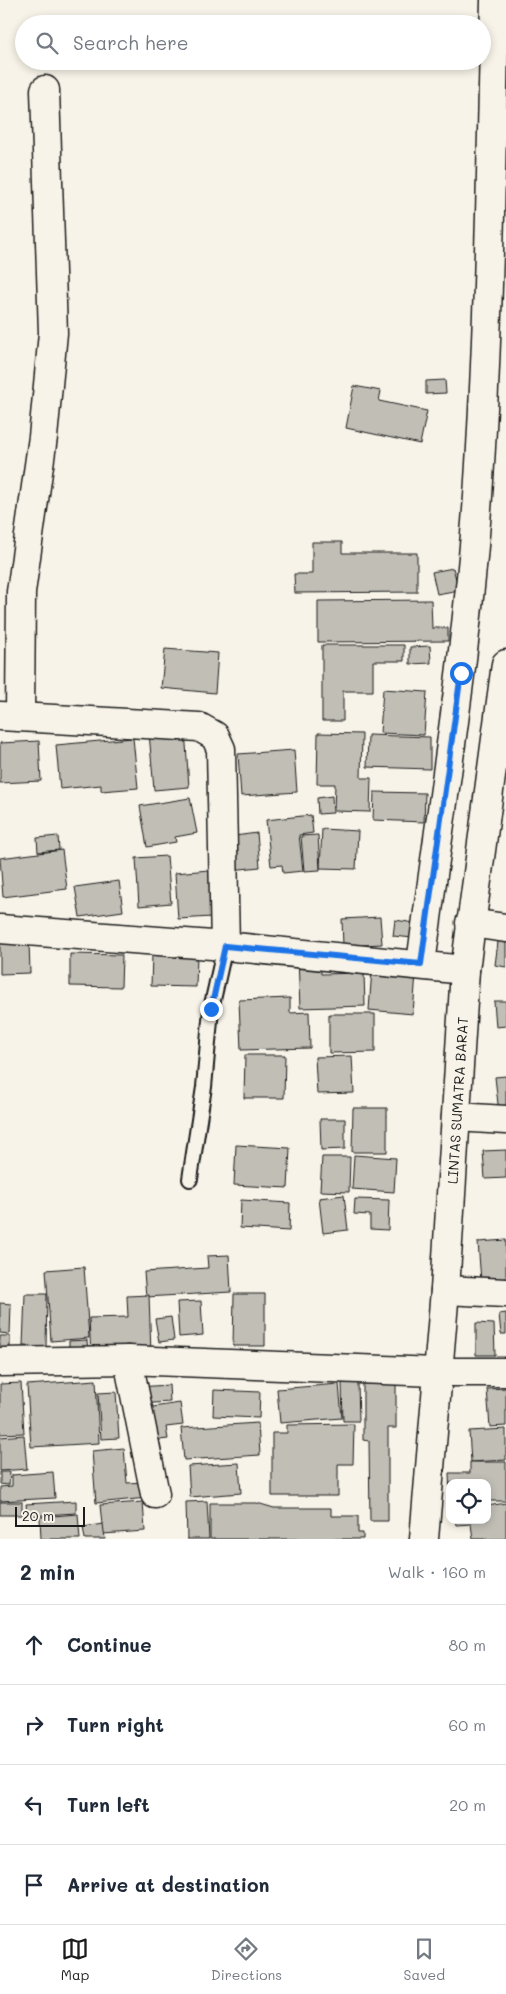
<!DOCTYPE html>
<html lang="en">
<head>
<meta charset="utf-8">
<style>
  :root { --surface:#fff; --page:#f6f6f7; --text:#1f2937; --muted:#747a83; --line:#e0e1e3; --accent:#1c1c1c }
  body { margin:0; font-family:Mali,sans-serif; background:var(--page); color:var(--text) }
  .controls { position:absolute; right:15px; bottom:15px; display:grid; overflow:hidden; border-radius:10px; box-shadow:0 2px 8px #0003 }
  .controls button { width:45px; height:45px; display:grid; place-items:center; padding:0; border:0; border-bottom:1px solid var(--line); background:var(--surface); color:var(--text); font:25px sans-serif }
  .scale { position:absolute; left:15px; bottom:12px; width:70px; box-sizing:border-box; padding-left:5px; border:2px solid #1c1c1c; border-top:0; font-size:14px; line-height:18px; white-space:nowrap; color:#1c1c1c; -webkit-text-stroke:4px #f7f3e8; paint-order:stroke }
  .stop { position:absolute; width:15px; height:15px; margin:-11px; border:4px solid #1a73e8; border-radius:50%; background:#fff }
  .stop.end { background:#1a73e8; border-color:#fff; box-shadow:0 1px 5px #0008 }
  .list { margin:0; padding:0; list-style:none }
  h2 { display:flex; justify-content:space-between; align-items:center; height:65px; margin:0; padding:0 20px; font-size:21px }
  h2 small { font-size:16px; font-weight:400; color:var(--muted) }
  .list li { display:grid; grid-template-columns:32px 1fr auto; gap:15px; align-items:center; box-sizing:border-box; height:80px; padding:0 20px; border-top:1px solid var(--line) }
  .list b { display:block; font-size:19px; white-space:nowrap }
  .list em { font-size:16px; font-style:normal; color:var(--muted) }
  .icon { flex:none; width:28px; height:28px; fill:none; stroke:currentColor; stroke-width:2; stroke-linecap:round; stroke-linejoin:round }
  .map { position:relative; flex:none; width:506px; height:1539px; overflow:hidden }
  .search { position:absolute; background:var(--surface); box-shadow:0 2px 8px #0003; left:15px; right:15px; top:15px; height:55px; display:flex; align-items:center; gap:12px; box-sizing:border-box; padding:0 18px; border-radius:28px; color:var(--muted); font-size:19px }
  .sheet { height:385px; background:var(--surface) }
  nav { display:flex; justify-content:space-around; align-items:center; box-sizing:border-box; height:70px; border-top:1px solid var(--line); background:var(--surface); font-size:14px; color:var(--muted) }
  nav a { display:grid; justify-items:center; gap:2px }
  nav .on { color:var(--accent) }
  .map>svg:first-child { display:block }
</style>
</head>
<body>
<div class="map">
<svg width="506" height="1539" viewBox="0 0 506 1539">
  <rect width="100%" height="100%" fill="#f7f3e8"/>
  <filter id="ink" filterUnits="userSpaceOnUse"><feTurbulence type="fractalNoise" baseFrequency=".02" numOctaves="2"/><feDisplacementMap in="SourceGraphic" scale="10" xChannelSelector="R" yChannelSelector="G"/><feConvolveMatrix kernelMatrix="1 2 1 2 8 2 1 2 1" color-interpolation-filters="sRGB"/></filter>
  <g filter="url(#ink)">
    <g fill="#c0beb5" stroke="#1c1c1c">
      <path d="M445,380L446,393L426,394V381Z"/>
      <path d="M354,386L381,391L379,401L427,411L420,444L346,428Z"/>
      <path d="M312,542H342V553H417V592L295,593L294,574H312Z"/>
      <path d="M453,568L459,590L437,594L432,572Z"/>
      <path d="M431,600L432,628H448V641L318,642V601Z"/>
      <path d="M322,645H404V661H373V691H343V721H322Z"/>
      <path d="M430,646L431,663L410,664V647Z"/>
      <path d="M165,649L218,653L215,693L161,688Z"/>
      <path d="M383,689L427,692L424,735L380,733Z"/>
      <path d="M185,730L189,787L154,790L149,733Z"/>
      <path d="M318,733L362,734L361,778H371L370,812L334,811L335,784H317Z"/>
      <path d="M368,735L430,737V769L367,767Z"/>
      <path d="M133,738L138,788L101,791V785L60,789L56,745Z"/>
      <path d="M39,741L41,781L0,783V743Z"/>
      <path d="M294,750L297,792L241,796L238,754Z"/>
      <path d="M374,792L425,793L424,822L373,820Z"/>
      <path d="M332,796L333,813L318,814L317,798Z"/>
      <path d="M190,798L197,833L175,837L176,842L147,847L140,806Z"/>
      <path d="M311,815L313,833L299,835L303,871L283,873L282,865L271,866L266,820Z"/>
      <path d="M322,829L358,831L356,869L320,868Z"/>
      <path d="M257,833L260,867L231,870L227,837Z"/>
      <path d="M318,835L320,870L304,871L301,836Z"/>
      <path d="M58,836L59,850L38,852L37,838Z"/>
      <path d="M62,850L67,889L3,897L0,858Z"/>
      <path d="M167,856L171,903L139,906L136,858Z"/>
      <path d="M209,870L212,917L178,919L175,873Z"/>
      <path d="M119,881L123,911L80,917L75,887Z"/>
      <path d="M380,917L382,944L343,946L342,919Z"/>
      <path d="M395,920L415,923L413,938L393,936Z"/>
      <path d="M499,934L506,935V967L495,965Z"/>
      <path d="M29,941L30,973L0,974V942Z"/>
      <path d="M70,954L122,955L121,987L70,986Z"/>
      <path d="M152,954L197,955L196,987L151,986Z"/>
      <path d="M320,958L321,974L364,973L365,1006L300,1008L298,959Z"/>
      <path d="M372,969L416,972L413,1014L369,1010Z"/>
      <path d="M290,998V1013L309,1012L310,1048L241,1050L239,1000Z"/>
      <path d="M494,1001H506V1026L496,1027Z"/>
      <path d="M329,1014H375V1052L329,1053Z"/>
      <path d="M245,1055H285L284,1098H244Z"/>
      <path d="M352,1056L354,1093L317,1094L315,1057Z"/>
      <path d="M506,1076V1112L499,1113L495,1077Z"/>
      <path d="M353,1108H387V1152H352Z"/>
      <path d="M320,1119H345V1149L321,1150Z"/>
      <path d="M236,1145L290,1148L288,1188L234,1185Z"/>
      <path d="M506,1150V1178L485,1179L483,1151Z"/>
      <path d="M354,1155L396,1158L394,1192L352,1189Z"/>
      <path d="M322,1157H350L349,1192L320,1191Z"/>
      <path d="M344,1195L348,1230L323,1233L319,1198Z"/>
      <path d="M355,1199L389,1200L388,1230L370,1229V1215L354,1214Z"/>
      <path d="M241,1200L290,1203L289,1231L240,1228Z"/>
      <path d="M506,1240V1279L481,1281L478,1242Z"/>
      <path d="M229,1255L231,1292L146,1297L144,1272L208,1268L207,1256Z"/>
      <path d="M84,1267L89,1338L51,1341L46,1270Z"/>
      <path d="M25,1294H47L46,1347L23,1346Z"/>
      <path d="M234,1294H265V1346H233Z"/>
      <path d="M149,1295L151,1354L91,1356L89,1318L128,1317L127,1296Z"/>
      <path d="M201,1301L203,1335L179,1337L177,1302Z"/>
      <path d="M0,1303L11,1304L10,1334L0,1333Z"/>
      <path d="M506,1313V1334H501L499,1314Z"/>
      <path d="M171,1317L174,1340L159,1342L155,1319Z"/>
      <path d="M476,1323L494,1324L495,1355H476Z"/>
      <path d="M0,1336H10V1352L0,1351Z"/>
      <path d="M87,1340L88,1354L69,1355V1341Z"/>
      <path d="M96,1380L99,1443L31,1447L27,1385Z"/>
      <path d="M21,1383L24,1433L0,1434V1384Z"/>
      <path d="M342,1383H358L359,1421H343Z"/>
      <path d="M339,1384L342,1418L280,1423L277,1389Z"/>
      <path d="M363,1384H396V1428H388V1521H370L369,1441L363,1440Z"/>
      <path d="M169,1385L170,1402L138,1404L137,1387Z"/>
      <path d="M506,1388V1426L490,1427L487,1389Z"/>
      <path d="M214,1390L260,1392L259,1418L213,1416Z"/>
      <path d="M116,1392L119,1438L101,1439L98,1393Z"/>
      <path d="M180,1403L183,1425L166,1427L168,1439L151,1441L146,1408Z"/>
      <path d="M258,1423L260,1455L184,1460L181,1428Z"/>
      <path d="M354,1424L353,1464H338V1496H272V1433H287V1425Z"/>
      <path d="M506,1429V1460L471,1462L469,1431Z"/>
      <path d="M24,1435L27,1469L0,1471V1437Z"/>
      <path d="M124,1448L127,1483L146,1482L147,1498L96,1503L92,1451Z"/>
      <path d="M470,1462H506V1501H487V1483H450V1501L449,1473H470Z"/>
      <path d="M239,1463L241,1493L190,1497L188,1466Z"/>
      <path d="M0,1472H10L9,1485L0,1484Z"/>
      <path d="M53,1472L55,1498L0,1501V1487L12,1486V1475Z"/>
      <path d="M76,1501V1513L27,1516L26,1504Z"/>
      <path d="M207,1501L209,1539H187L186,1502Z"/>
      <rect x="0" y="1502" width="22" height="13"/>
      <path d="M143,1502L145,1531L103,1534L100,1505Z"/>
      <path d="M210,1503H257L274,1508H331V1516H358V1533H363V1539H210Z"/>
      <path d="M506,1503V1539H473L471,1524L456,1525L455,1520H487V1506Z"/>
      <path d="M78,1514L80,1539H41L40,1517Z"/>
      <path d="M103,1524L105,1539H85L83,1527Z"/>
    </g>
    <g fill="none" stroke-linecap="round" stroke-linejoin="round">
      <defs>
        <path id="lane" d="M190,1179L204,1087L211,1009L225,946"/>
        <g id="street">
          <path d="M0,716L199,727L215,736L221,749L225,946"/>
          <path d="M20,716L21,592L43,437L53,333L45,90"/>
          <path d="M470,923L506,928"/>
          <path d="M0,929L225,946L465,970"/>
          <path d="M421,964C441,808 467,653 478,496C489,331 491,165 495,0"/>
          <path d="M456,1117L506,1120"/>
          <path d="M445,1290L506,1293"/>
          <path d="M128,1360L155,1494"/>
          <path d="M0,1362L128,1360L436,1372H506"/>
        </g>
        <g id="highway">
          <path id="s1" d="M424,1539L445,1290L465,970L506,664"/>
        </g>
      </defs>
      <use href="#lane" stroke="#1c1c1c" stroke-width="18"/>
      <use href="#street" stroke="#1c1c1c" stroke-width="31"/>
      <use href="#highway" stroke="#1c1c1c" stroke-width="31"/>
      <use href="#lane" stroke="#f7f3e8" stroke-width="14"/>
      <use href="#street" stroke="#f7f3e8" stroke-width="28"/>
      <use href="#highway" stroke="#f7f3e8" stroke-width="28"/>
    </g>
  </g>
  <g fill="none" stroke-linecap="round" stroke-linejoin="round" filter="url(#ink)">
    <path stroke="#1a73e8" stroke-width="6" d="M211,1009L225,946L421,964L461,673"/>
  </g>
  <g text-anchor="middle" dominant-baseline="central" stroke-width="4" stroke-linejoin="round" paint-order="stroke">
    <g font-size="14" fill="#1c1c1c" stroke="#f7f3e8">
      <text stroke="none"><textPath href="#s1" startOffset="440">LINTAS SUMATRA BARAT</textPath></text>
    </g>
  </g>
</svg>
<div class="controls">
<button><svg class="icon" aria-label="locate" viewBox="0 0 24 24"><circle cx="12" cy="12" r="6"/><path d="M12 2v4M12 18v4M2 12h4M18 12h4"/></svg></button>
</div>
<div class="scale">20 m</div>
<div class="stop" style="left:461px;top:673px"></div>
<div class="stop end" style="left:211px;top:1009px"></div>
<div class="search"><svg class="icon" aria-label="search" viewBox="0 0 24 24"><circle cx="10" cy="10" r="6"/><path d="M15 15l6 6"/></svg>Search here</div>
</div>
<section class="sheet">
<h2>2 min<small>Walk · 160 m</small></h2>
<ul class="list">
<li><svg class="icon" aria-label="ahead" viewBox="0 0 24 24"><path d="M12 20V5M6 11l6-6 6 6"/></svg><div><b>Continue</b></div><em>80 m</em></li>
<li><svg class="icon" aria-label="right" viewBox="0 0 24 24"><path d="M7 20v-9h11M14 6l5 5-5 5"/></svg><div><b>Turn right</b></div><em>60 m</em></li>
<li><svg class="icon" aria-label="left" viewBox="0 0 24 24"><path d="M17 20v-9H6M10 6l-5 5 5 5"/></svg><div><b>Turn left</b></div><em>20 m</em></li>
<li><svg class="icon" aria-label="arrive" viewBox="0 0 24 24"><path d="M6 21V4h12l-3 4 3 4H6"/></svg><div><b>Arrive at destination</b></div></li>
</ul>
</section>
<nav>
<a class="on"><svg class="icon" aria-label="map" viewBox="0 0 24 24"><path d="M3 6l6-2 6 2 6-2v14l-6 2-6-2-6 2zM9 4v14M15 6v14"/></svg>Map</a>
<a><svg class="icon" aria-label="directions" viewBox="0 0 24 24"><path d="M12 3l9 9-9 9-9-9zM9 14v-3h6M13 9l2 2-2 2"/></svg>Directions</a>
<a><svg class="icon" aria-label="saved" viewBox="0 0 24 24"><path d="M7 4h10v16l-5-4-5 4z"/></svg>Saved</a>
</nav>
</body>
</html>
